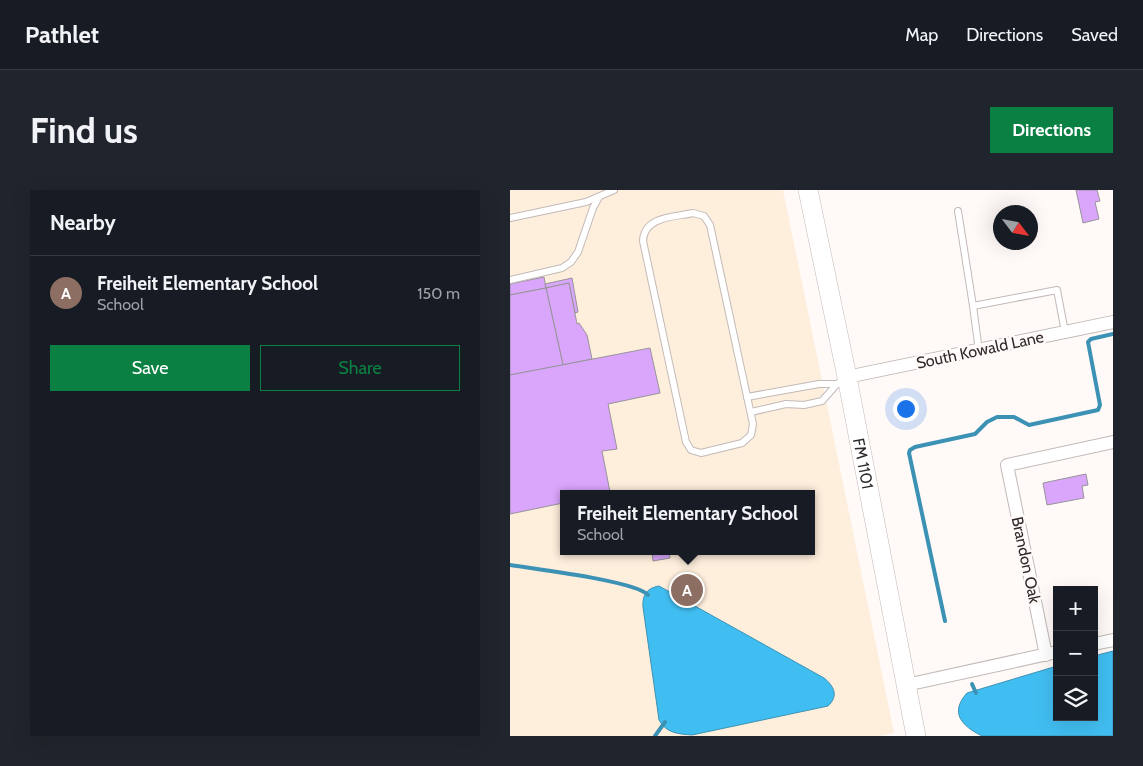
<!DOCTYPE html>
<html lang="en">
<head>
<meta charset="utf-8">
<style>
  :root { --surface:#171b24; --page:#20242c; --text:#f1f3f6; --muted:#9ea1a6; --line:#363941; --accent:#0b8043 }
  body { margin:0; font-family:Cabin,sans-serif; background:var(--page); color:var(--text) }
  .controls { position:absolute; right:15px; bottom:15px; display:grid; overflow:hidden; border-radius:0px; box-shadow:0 5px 20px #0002 }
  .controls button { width:45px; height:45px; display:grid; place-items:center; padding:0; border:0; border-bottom:1px solid var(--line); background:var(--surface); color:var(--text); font:25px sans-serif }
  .compass { position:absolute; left:483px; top:15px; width:45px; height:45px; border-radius:50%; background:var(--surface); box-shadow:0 5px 20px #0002; rotate:122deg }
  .you { position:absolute; left:395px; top:218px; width:18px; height:18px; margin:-12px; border:4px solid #fff; border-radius:50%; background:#1a73e8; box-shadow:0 0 0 8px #1a73e833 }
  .badge { display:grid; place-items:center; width:32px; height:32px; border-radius:50%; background:var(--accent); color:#fff; font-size:16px; font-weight:700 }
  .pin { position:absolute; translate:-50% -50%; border:2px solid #fff; box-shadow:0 1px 5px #0006 }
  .popup { position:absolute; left:50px; top:300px; width:255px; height:65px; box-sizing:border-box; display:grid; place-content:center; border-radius:0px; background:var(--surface); filter:drop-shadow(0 1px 4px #0005); font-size:16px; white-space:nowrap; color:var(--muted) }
  .popup b { font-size:19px; color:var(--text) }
  .popup::after { content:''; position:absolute; left:50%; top:100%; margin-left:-10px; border:10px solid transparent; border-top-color:var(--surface) }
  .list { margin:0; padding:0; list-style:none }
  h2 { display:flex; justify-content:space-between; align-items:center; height:65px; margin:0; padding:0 20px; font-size:21px }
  h2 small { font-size:16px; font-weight:400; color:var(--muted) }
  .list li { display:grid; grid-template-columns:32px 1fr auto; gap:15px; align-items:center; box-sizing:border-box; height:75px; padding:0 20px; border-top:1px solid var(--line) }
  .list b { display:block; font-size:19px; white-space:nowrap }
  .list p { margin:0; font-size:16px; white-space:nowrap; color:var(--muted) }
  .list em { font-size:16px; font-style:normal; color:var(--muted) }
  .actions { display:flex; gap:10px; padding:15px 20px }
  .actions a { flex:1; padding:11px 0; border:1px solid var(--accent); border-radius:0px; text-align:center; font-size:18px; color:var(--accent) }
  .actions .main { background:var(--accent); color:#fff }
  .icon { flex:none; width:28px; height:28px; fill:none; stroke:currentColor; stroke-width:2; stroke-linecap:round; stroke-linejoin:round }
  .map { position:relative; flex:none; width:603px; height:546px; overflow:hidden; border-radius:0px }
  header { display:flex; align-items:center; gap:30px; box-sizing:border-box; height:70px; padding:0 25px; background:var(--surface); border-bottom:1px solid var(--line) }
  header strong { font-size:24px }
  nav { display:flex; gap:28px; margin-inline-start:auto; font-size:18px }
  .intro { display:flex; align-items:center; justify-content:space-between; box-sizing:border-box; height:120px; padding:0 30px }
  h1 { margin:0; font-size:35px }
  .button { padding:12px 22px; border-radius:0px; background:var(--accent); color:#fff; font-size:18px; font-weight:700 }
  main { display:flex; gap:30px; padding:0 30px }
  aside { flex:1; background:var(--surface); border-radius:0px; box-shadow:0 5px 20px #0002 }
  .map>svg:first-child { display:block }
</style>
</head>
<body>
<header>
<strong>Pathlet</strong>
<nav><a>Map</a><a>Directions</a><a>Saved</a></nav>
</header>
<div class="intro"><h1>Find us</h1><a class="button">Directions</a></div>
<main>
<aside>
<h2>Nearby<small></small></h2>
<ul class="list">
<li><span class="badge" style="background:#8d6e63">A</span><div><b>Freiheit Elementary School</b><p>School</p></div><em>150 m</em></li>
</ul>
<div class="actions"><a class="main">Save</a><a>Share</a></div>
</aside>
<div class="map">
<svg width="603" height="546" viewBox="0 0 603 546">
  <rect width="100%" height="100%" fill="#fff9f7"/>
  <path fill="#feeedc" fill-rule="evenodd" d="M0,0H273L384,543L369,546H0ZM53,304H301V361H53Z"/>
  <g fill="#41bef1" stroke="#3b92b5">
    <path d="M149,396L314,488C324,496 329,506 318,516L182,545C168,544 156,543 149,530L133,417C132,405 137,398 149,396Z"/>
    <path d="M603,461V546H472C452,536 439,523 457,503L547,476V527H584V466Z"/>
  </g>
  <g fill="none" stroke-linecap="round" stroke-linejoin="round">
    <g stroke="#3b92b5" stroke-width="4">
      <path d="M0,375C24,379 126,391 138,405"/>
      <path d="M435,431L399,263L400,260L405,257L465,244L477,232L487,227H504L519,235L588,220L590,215L578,152L581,149L603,144"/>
      <path d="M462,494L466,503"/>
      <path d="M145,546L155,532"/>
    </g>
  </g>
  <g fill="#daa6fc" stroke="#979499">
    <path d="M566,0H587L590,11L585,12L589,29L573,33Z"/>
    <path d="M34,87L36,98L0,105V94Z"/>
    <path d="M62,88L68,122L65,123L59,93L36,98L35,94Z"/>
    <path d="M59,93L67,134L69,133L77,145L82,169L53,175L36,98Z"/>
    <path d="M36,98L53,175L0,185V105Z"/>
    <path d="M140,158L150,203L98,214L107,259L92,261L100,302L53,304V313L0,324V185Z"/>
    <path d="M576,284L578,295L572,296L574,308L537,315L533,293Z"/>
    <path d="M142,361H159L160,368L143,371Z"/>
  </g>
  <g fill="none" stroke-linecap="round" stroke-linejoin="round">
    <defs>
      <g id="service">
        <path d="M448,21L463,116L547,100L555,142"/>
        <path d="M183,23L194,26L200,35L243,234L241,245L232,253L191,263L181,260L176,252L133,51C134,26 165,27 183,23Z"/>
        <path d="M0,28L76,12L104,0"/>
        <path d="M0,90L52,78L61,72L68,62L83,18L89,7"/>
        <path d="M463,116L469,161"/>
        <path d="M237,207L309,194H327"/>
        <path d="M241,222L276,214L294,215L312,211L327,194L334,189"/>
      </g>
      <g id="minor">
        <path d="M337,187L603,132"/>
        <path d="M584,454L603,450"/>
        <path d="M536,465L497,275L603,252"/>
        <path d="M396,495L547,462"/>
      </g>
      <g id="secondary">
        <path id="s1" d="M298,0L337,187L406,546"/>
      </g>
    </defs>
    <use href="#service" stroke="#c1bab8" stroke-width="8"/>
    <use href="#minor" stroke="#c1bab8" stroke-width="14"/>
    <use href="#secondary" stroke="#c1bab8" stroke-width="20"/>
    <use href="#service" stroke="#fff" stroke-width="6"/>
    <use href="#minor" stroke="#fff" stroke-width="12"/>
    <use href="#secondary" stroke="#fff" stroke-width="19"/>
  </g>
  <g text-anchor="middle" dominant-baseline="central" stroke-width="5" stroke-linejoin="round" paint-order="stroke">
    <g font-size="16" fill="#2d2a29" stroke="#fff9f7">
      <text transform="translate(470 160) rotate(-12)">South Kowald Lane</text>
      <text stroke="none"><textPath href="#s1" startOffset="279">FM 1101</textPath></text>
      <text transform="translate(516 370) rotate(78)">Brandon Oak</text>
    </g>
  </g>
</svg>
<div class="controls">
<button>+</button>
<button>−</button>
<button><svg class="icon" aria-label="layers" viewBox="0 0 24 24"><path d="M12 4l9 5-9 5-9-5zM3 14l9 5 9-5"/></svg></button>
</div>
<svg class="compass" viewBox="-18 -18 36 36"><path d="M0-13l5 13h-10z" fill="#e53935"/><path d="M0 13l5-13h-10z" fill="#9ea1a6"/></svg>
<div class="you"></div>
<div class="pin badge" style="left:177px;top:400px;background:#8d6e63">A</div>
<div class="popup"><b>Freiheit Elementary School</b>School</div>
</div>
</main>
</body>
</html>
